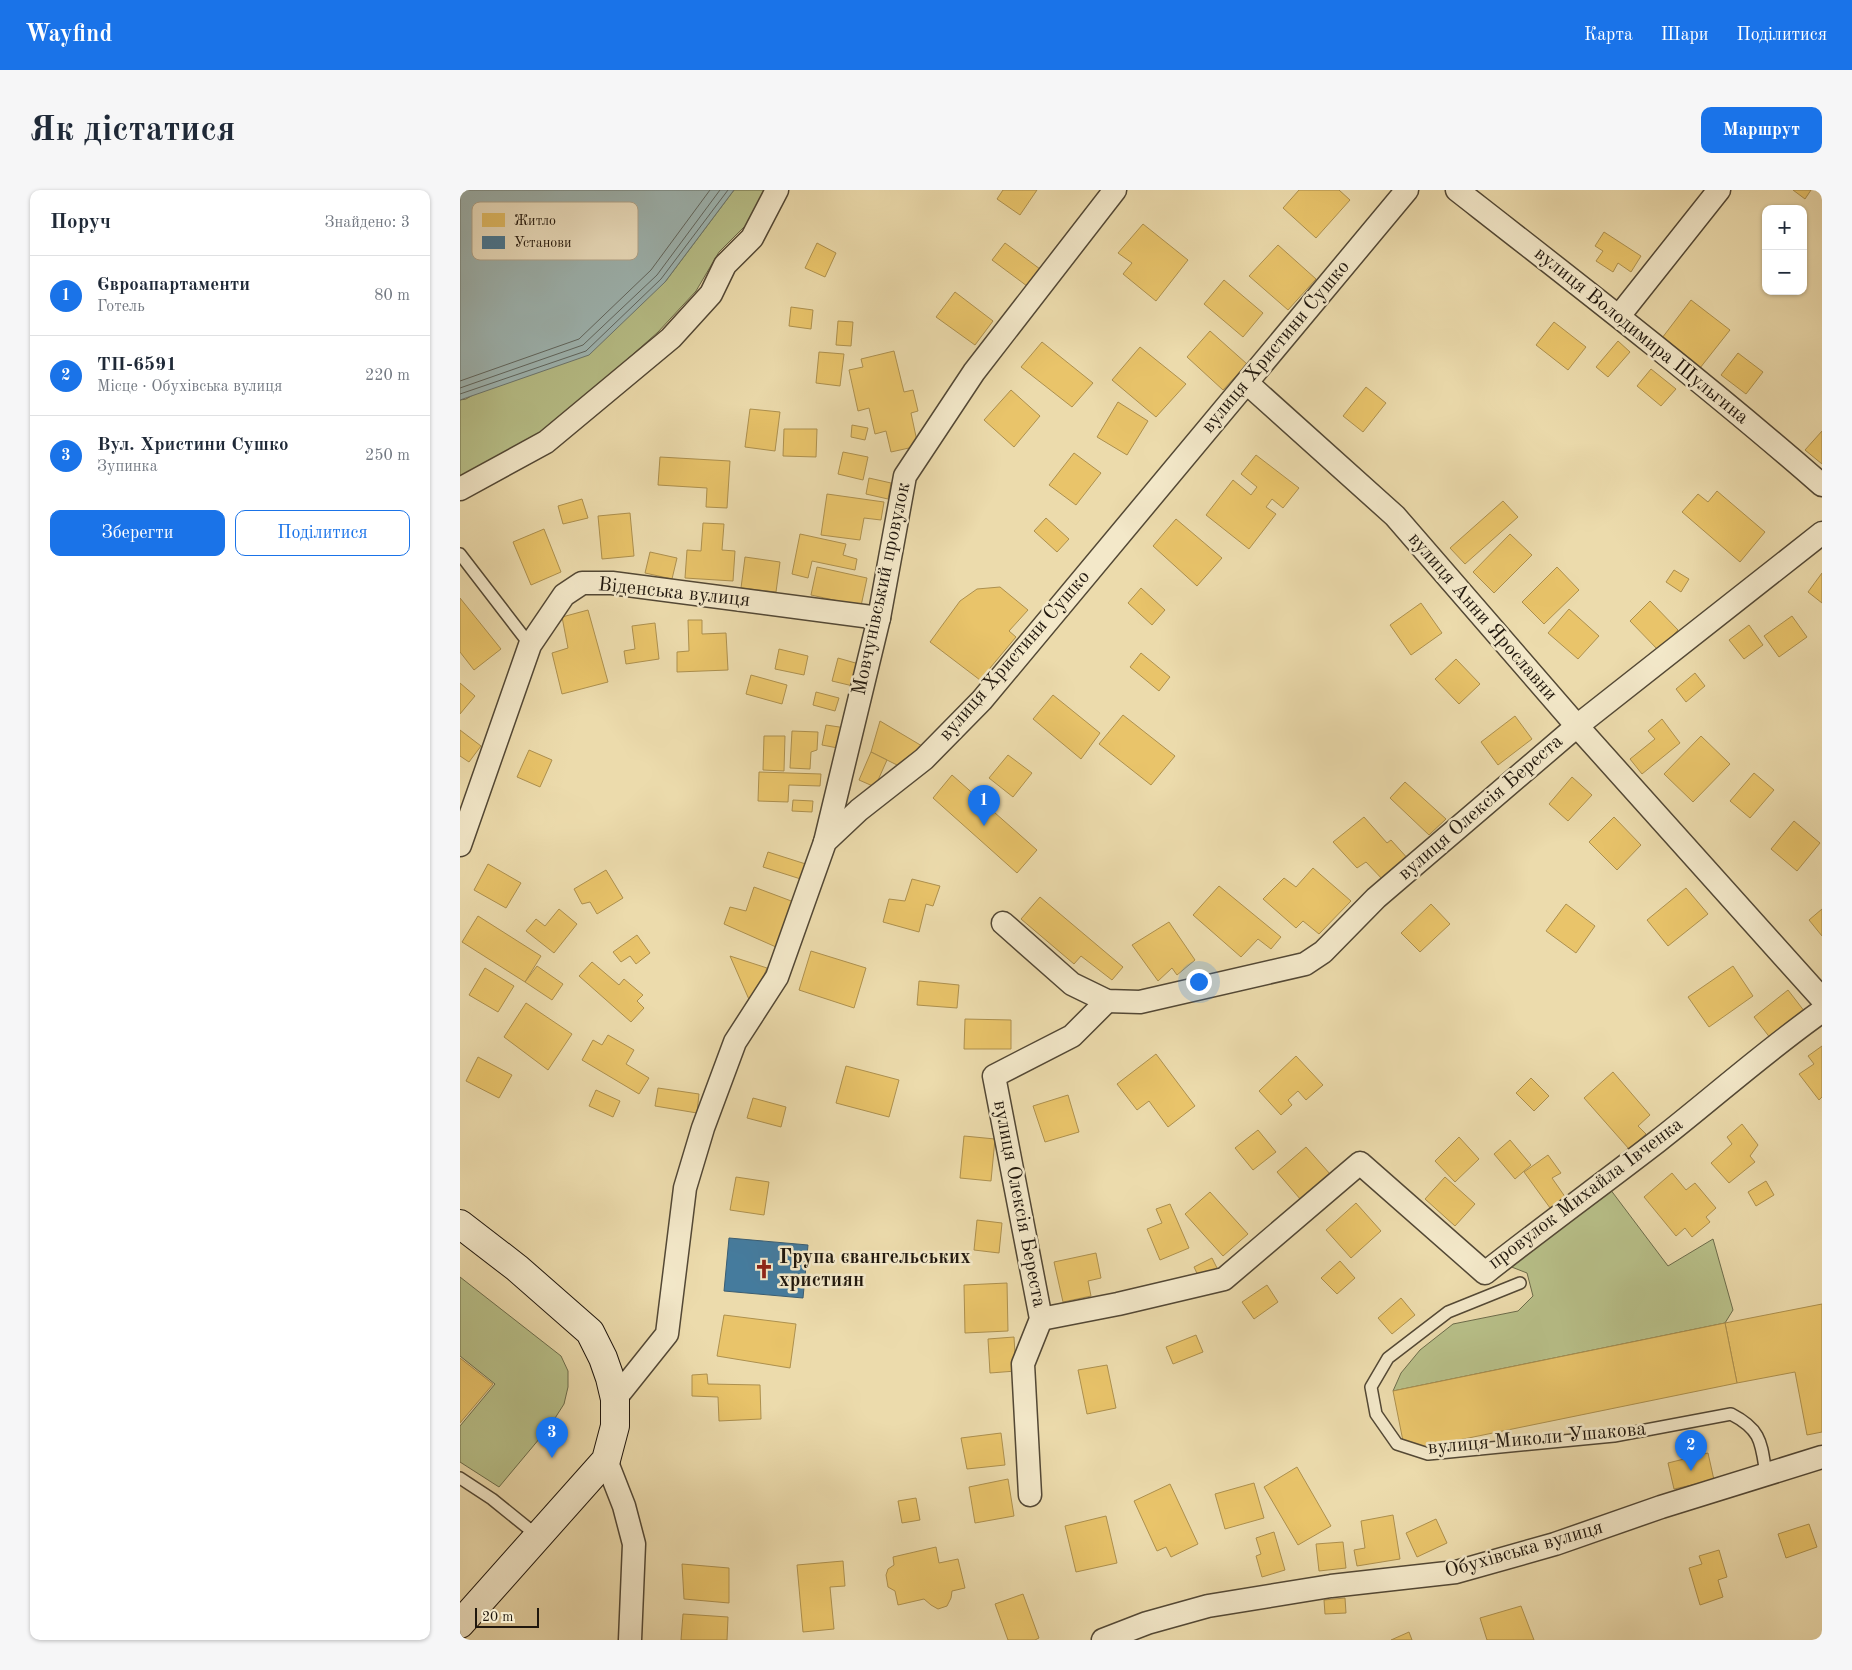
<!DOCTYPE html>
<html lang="uk">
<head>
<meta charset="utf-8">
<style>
  :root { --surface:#fff; --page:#f6f6f7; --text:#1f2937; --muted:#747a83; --line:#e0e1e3; --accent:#1a73e8 }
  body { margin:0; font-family:"Old Standard TT",serif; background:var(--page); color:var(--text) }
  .controls { position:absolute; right:15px; top:15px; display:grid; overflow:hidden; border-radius:10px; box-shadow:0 1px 4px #0004 }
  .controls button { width:45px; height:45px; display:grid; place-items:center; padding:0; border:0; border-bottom:1px solid var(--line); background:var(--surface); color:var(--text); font:25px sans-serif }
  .scale { position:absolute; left:15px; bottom:12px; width:64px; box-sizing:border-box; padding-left:5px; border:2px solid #20170d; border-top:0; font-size:14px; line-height:18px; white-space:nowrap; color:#20170d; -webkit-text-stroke:4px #f3e8c9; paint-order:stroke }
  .you { position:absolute; left:738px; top:791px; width:18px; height:18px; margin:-12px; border:4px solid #fff; border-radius:50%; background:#1a73e8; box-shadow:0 0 0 8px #1a73e833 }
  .badge { display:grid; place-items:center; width:32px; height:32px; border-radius:50%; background:var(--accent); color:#fff; font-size:16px; font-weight:700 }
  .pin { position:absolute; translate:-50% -41px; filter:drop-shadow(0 1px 2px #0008) }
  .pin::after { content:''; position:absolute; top:26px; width:18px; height:15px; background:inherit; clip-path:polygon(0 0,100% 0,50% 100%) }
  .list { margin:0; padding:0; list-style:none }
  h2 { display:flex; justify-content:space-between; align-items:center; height:65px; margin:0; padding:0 20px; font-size:21px }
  h2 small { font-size:16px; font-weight:400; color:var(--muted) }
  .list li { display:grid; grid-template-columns:32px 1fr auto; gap:15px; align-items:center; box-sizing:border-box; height:80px; padding:0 20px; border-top:1px solid var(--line) }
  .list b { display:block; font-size:19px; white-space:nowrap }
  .list p { margin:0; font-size:16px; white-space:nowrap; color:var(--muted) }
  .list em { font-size:16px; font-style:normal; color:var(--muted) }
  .actions { display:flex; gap:10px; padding:15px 20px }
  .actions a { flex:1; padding:11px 0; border:1px solid var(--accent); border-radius:10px; text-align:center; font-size:18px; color:var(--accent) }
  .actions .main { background:var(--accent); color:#fff }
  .map { position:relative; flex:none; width:1362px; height:1450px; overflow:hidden; border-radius:10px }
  header { display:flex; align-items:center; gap:30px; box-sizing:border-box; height:70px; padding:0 25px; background:var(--accent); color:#fff }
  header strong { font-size:24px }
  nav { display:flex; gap:28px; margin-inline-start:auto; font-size:18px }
  .intro { display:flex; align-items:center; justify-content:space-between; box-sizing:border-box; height:120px; padding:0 30px }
  h1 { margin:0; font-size:35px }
  .button { padding:12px 22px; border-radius:10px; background:var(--accent); color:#fff; font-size:18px; font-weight:700 }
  main { display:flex; gap:30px; padding:0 30px }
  aside { flex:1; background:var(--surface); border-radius:10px; box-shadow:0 1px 4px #0004 }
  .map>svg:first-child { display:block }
</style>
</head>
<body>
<header>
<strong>Wayfind</strong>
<nav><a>Карта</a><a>Шари</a><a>Поділитися</a></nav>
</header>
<div class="intro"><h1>Як дістатися</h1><a class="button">Маршрут</a></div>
<main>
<aside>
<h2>Поруч<small>Знайдено: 3</small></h2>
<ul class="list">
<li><span class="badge">1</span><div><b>Євроапартаменти</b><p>Готель</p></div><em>80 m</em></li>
<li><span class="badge">2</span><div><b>ТП-6591</b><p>Місце · Обухівська вулиця</p></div><em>220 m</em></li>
<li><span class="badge">3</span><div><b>Вул. Христини Сушко</b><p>Зупинка</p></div><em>250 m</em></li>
</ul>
<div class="actions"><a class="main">Зберегти</a><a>Поділитися</a></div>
</aside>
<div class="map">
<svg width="1362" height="1450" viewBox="0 0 1362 1450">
  <rect width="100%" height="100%" fill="#ecdbac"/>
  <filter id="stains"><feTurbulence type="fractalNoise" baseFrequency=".004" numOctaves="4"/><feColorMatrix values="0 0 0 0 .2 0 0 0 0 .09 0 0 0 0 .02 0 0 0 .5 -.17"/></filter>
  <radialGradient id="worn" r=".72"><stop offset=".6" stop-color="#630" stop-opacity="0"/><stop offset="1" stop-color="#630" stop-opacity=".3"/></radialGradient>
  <g fill="#b8c089" stroke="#6c6c4b">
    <path d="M274,0H305L288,33L259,62L236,101L198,142L85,242L0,288V210L6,209L205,92Z"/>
    <path d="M1150,999L1208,1076L1253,1049L1273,1120L1265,1133L933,1201L941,1183L960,1160L993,1134L1058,1121L1073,1106L1067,1083L1049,1076Z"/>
    <path d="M0,1087L101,1166L108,1181V1197L104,1214L90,1236L39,1297L0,1272V1236L35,1194L0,1166Z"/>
  </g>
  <path fill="#9fb8b6" stroke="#6c7872" d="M0,0H274L205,92L129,165L0,210Z"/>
  <g fill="#e9c46a" stroke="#ad904e">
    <path d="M543,0H577L560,25L537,9Z"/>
    <path d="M839,0H879L890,10L856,48L823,18Z"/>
    <path d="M1333,0H1351L1345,9Z"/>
    <path d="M683,34L728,70L696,111L663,84L672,73L658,63Z"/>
    <path d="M1144,42L1181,66L1171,82L1158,73L1153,82L1136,71L1143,61L1135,56Z"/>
    <path d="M357,53L376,63L365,87L345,78Z"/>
    <path d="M545,53L580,79L567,96L532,70Z"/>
    <path d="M818,55L856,89L828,120L789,86Z"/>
    <path d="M764,90L803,123L783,147L744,114Z"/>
    <path d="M495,102L533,131L515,155L476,127Z"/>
    <path d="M1231,110L1270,140L1240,178L1202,148Z"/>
    <path d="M331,117L353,120L351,139L329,136Z"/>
    <path d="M378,131L393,132L391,156L376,155Z"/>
    <path d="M1094,132L1126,157L1108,180L1076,155Z"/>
    <path d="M750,141L787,174L763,200L727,167Z"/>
    <path d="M1158,151L1170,162L1148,187L1136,177Z"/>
    <path d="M582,152L633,193L612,217L561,177Z"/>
    <path d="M680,157L726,194L696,227L652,190Z"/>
    <path d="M434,161L444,202L453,200L458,221L451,223L458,256L431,262L426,241L415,244L409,218L398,221L389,180L403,177L401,169Z"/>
    <path d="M359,162L384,164L380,196L356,193Z"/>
    <path d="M1278,163L1303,182L1286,204L1261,185Z"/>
    <path d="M1191,179L1216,199L1201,216L1177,196Z"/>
    <path d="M906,197L926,213L903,242L883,226Z"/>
    <path d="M551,200L580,226L554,257L524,230Z"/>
    <path d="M658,212L688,231L667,265L637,247Z"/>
    <path d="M290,219L320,222L315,261L285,257Z"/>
    <path d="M392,235L408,238L405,250L391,247Z"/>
    <path d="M324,239H357L356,267L323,266Z"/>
    <path d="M1362,241V274L1345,260Z"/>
    <path d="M383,262L408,267L403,290L378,284Z"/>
    <path d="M614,263L641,283L616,315L589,295Z"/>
    <path d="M796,265L839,298L823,318L812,309L806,317L816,324L789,359L746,325L773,290L791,305L797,297L781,284Z"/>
    <path d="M200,267L270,271L267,318L246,317L247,298L198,295Z"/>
    <path d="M409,288L431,293L428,309L406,304Z"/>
    <path d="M1257,301L1305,342L1280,372L1222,322L1238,304L1248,312Z"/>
    <path d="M367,304L424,312L421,330L404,328L400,350L361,345Z"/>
    <path d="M122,309L128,328L103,334L98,316Z"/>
    <path d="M1043,311L1058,327L1005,374L990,358Z"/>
    <path d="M170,323L174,366L142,369L138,326Z"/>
    <path d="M586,328L609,349L597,362L574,341Z"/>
    <path d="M716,329L762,368L737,396L693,356Z"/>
    <path d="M243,333L264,334L262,360L275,361L273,391L225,388L227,360L241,361Z"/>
    <path d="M84,339L101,382L71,395L53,352Z"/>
    <path d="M340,344L386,354L383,365L397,369L395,380L352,371L348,388L332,384Z"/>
    <path d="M1050,344L1072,365L1034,403L1013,382Z"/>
    <path d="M190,362L217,368L212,389L185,383Z"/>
    <path d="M285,367L320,372L316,402L281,398Z"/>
    <path d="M357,377L407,388L401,416L351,405Z"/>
    <path d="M1097,377L1119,400L1084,434L1062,412Z"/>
    <path d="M1214,380L1229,389L1221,402L1206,392Z"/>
    <path d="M1362,383V413L1348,402Z"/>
    <path d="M540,397L568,420L549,441L556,447L520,490L470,452L500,411L517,399Z"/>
    <path d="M681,398L705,420L692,435L668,413Z"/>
    <path d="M0,408L41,459L14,480L0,462Z"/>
    <path d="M1190,411L1218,440L1198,460L1170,431Z"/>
    <path d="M961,413L982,443L951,465L930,435Z"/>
    <path d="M1109,419L1139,446L1118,469L1088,443Z"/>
    <path d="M128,420L148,492L102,504L92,463L108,458L102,427Z"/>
    <path d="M1332,426L1347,447L1319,467L1304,446Z"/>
    <path d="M228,430H242V444L266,443L268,480L217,482V462L229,461Z"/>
    <path d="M195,433L199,469L166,474L164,461L175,459L172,436Z"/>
    <path d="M1289,435L1303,455L1284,469L1269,450Z"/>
    <path d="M319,459L348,466L344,485L315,479Z"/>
    <path d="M681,463L710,487L699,501L670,477Z"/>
    <path d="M378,468L399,474L393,496L372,491Z"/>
    <path d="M996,469L1020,494L999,514L975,489Z"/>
    <path d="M1235,483L1245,496L1226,512L1216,499Z"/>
    <path d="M291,485L327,495L322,514L286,504Z"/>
    <path d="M0,493L15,506L0,524Z"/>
    <path d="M356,502L379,508L375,521L353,515Z"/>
    <path d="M593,505L640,543L621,569L573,529Z"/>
    <path d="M663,525L715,566L691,595L639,554Z"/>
    <path d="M1055,526L1072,549L1038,575L1021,552Z"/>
    <path d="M1202,529L1220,553L1182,584L1170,569L1195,549L1188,541Z"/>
    <path d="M420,531L462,556L441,577L411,562Z"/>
    <path d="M366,535L386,538L383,559L362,555Z"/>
    <path d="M0,540L21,556L9,572L0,566Z"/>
    <path d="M332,541L358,542L357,560L351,562L350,579L330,578Z"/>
    <path d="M304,546H325L324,581L303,580Z"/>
    <path d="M1241,546L1270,574L1233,612L1204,584Z"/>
    <path d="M69,560L92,570L80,597L57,587Z"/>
    <path d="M411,562L427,570L415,597L399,590Z"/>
    <path d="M548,565L572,583L553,607L529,588Z"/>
    <path d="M299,582L361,584L360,596L329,595L328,612L298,611Z"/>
    <path d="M1294,583L1314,600L1290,628L1270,611Z"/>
    <path d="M492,585L577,660L557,683L473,608Z"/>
    <path d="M1112,587L1132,605L1108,631L1089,614Z"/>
    <path d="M945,592L986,629L969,645L930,608Z"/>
    <path d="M333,610L353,611L352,622L332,621Z"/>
    <path d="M904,627L927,653L931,650L950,671L924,691L906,672L897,678L873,652Z"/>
    <path d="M1154,627L1181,655L1157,680L1129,652Z"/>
    <path d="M1334,631L1360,653L1337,681L1311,659Z"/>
    <path d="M308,662L352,676L347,691L303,677Z"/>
    <path d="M28,674L61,693L46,718L14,700Z"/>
    <path d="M853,678L891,711L859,744L843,731L836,738L803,709L824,688L836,697Z"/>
    <path d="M146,680L163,708L137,724L130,712L122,714L114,699Z"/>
    <path d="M452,689L480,696L473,716L466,714L459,742L423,732L429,709L445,711Z"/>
    <path d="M759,696L821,747L811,759L798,749L781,767L733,725Z"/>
    <path d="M294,697L334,712L316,757L264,734L270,717L286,721Z"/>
    <path d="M1226,698L1248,724L1208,756L1187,730Z"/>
    <path d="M580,707L663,777L652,790L621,766L614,774L561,729Z"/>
    <path d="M971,714L990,734L960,762L941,743Z"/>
    <path d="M1106,714L1135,736L1116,763L1086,741Z"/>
    <path d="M99,719L117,734L94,763L66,741L76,729L85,736Z"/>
    <path d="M1362,719V746L1349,730Z"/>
    <path d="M18,726L81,766L65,792L2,752Z"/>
    <path d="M709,732L735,770L717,785L712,778L698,791L672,755Z"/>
    <path d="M177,745L190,763L176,774L170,766L161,772L153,762Z"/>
    <path d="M351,761L406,778L394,818L339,800Z"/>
    <path d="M270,766L307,778L291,814Z"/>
    <path d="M132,772L159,795L164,789L183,805L177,811L184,818L171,832L119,786Z"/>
    <path d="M77,776L103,794L92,810L65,792Z"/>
    <path d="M1273,776L1293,806L1249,837L1228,807Z"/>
    <path d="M25,778L54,796L38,822L9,805Z"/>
    <path d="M459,791L499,795L497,818L457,815Z"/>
    <path d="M1328,800L1345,822L1311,849L1294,827Z"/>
    <path d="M66,813L112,844L88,880L44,847Z"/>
    <path d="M505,829L551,830V859H504Z"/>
    <path d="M148,845L174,860L166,874L189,888L179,904L122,870L133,850L142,855Z"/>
    <path d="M1362,856V907L1359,910L1339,884L1354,874L1348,866Z"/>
    <path d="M696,864L735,916L708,937L689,911L677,920L657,894Z"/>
    <path d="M836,866L863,895L846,910L838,901L828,910L832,915L821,925L799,901Z"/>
    <path d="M18,867L52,885L39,908L6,891Z"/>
    <path d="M386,876L439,890L429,927L376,913Z"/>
    <path d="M1153,882L1190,925L1178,936L1186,944L1169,959L1124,908Z"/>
    <path d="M1071,888L1089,906L1074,921L1056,903Z"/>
    <path d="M198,898L239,904L237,923L195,916Z"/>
    <path d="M136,900L160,911L153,927L129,916Z"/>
    <path d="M608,905L619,942L585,952L573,916Z"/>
    <path d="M293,908L326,917L321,937L287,928Z"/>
    <path d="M1282,934L1298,955L1290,966L1295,972L1269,993L1251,973L1272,954L1267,947Z"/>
    <path d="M798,940L816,962L793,980L775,958Z"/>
    <path d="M504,946L535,949L531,991L500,988Z"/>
    <path d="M999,947L1019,969L995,992L975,971Z"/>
    <path d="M1050,950L1071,975L1055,989L1034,964Z"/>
    <path d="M846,957L870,984L841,1010L817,982Z"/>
    <path d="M1088,965L1101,983L1092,988L1108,1011L1093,1022L1064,982Z"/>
    <path d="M1212,983L1226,1000L1235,993L1256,1018L1246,1027L1250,1032L1232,1047L1225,1038L1216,1046L1184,1007Z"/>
    <path d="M276,987L309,992L304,1025L270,1020Z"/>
    <path d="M985,987L1015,1014L995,1036L965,1009Z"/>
    <path d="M1306,991L1314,1005L1296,1016L1288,1002Z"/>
    <path d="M750,1002L788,1044L763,1066L725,1024Z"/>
    <path d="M896,1013L921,1041L891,1068L866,1040Z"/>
    <path d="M710,1014L729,1058L700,1070L687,1039L702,1033L696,1019Z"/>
    <path d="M517,1030L542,1033L539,1063L514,1060Z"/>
    <path d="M636,1063L641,1088L628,1091L631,1106L603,1112L594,1072Z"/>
    <path d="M752,1068L760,1084L742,1094L734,1077Z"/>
    <path d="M880,1071L895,1088L877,1104L861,1088Z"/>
    <path d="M547,1093L548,1141L505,1143L504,1095Z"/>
    <path d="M807,1095L818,1112L794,1129L782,1112Z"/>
    <path d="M941,1108L955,1125L932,1144L918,1128Z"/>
    <path d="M1362,1114V1242L1347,1245L1335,1182L1277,1193L1265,1133Z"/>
    <path d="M264,1125L336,1134L330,1178L257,1166Z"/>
    <path d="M1265,1133L1277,1193L945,1261L933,1201Z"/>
    <path d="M736,1145L743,1162L713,1174L706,1157Z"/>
    <path d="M554,1147L556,1181L530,1183L528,1149Z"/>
    <path d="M0,1168L33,1194L0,1233Z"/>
    <path d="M647,1175L656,1218L627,1224L618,1180Z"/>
    <path d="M247,1184L248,1194L300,1195L301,1229L259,1231L258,1207L232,1206V1185Z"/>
    <path d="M541,1243L545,1275L507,1279L501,1248Z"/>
    <path d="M1248,1263L1254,1290L1214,1299L1208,1273Z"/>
    <path d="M837,1277L871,1336L838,1355L804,1297Z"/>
    <path d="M548,1289L554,1326L515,1333L509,1297Z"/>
    <path d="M794,1293L804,1328L765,1339L755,1304Z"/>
    <path d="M710,1294L738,1354L711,1367L706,1357L697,1361L674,1311Z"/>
    <path d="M456,1308L460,1330L442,1333L438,1311Z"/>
    <path d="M933,1325L940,1369L897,1376L894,1360L905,1358L901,1331Z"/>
    <path d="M646,1326L657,1373L616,1382L605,1336Z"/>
    <path d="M976,1329L987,1353L957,1367L946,1343Z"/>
    <path d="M1349,1334L1357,1357L1326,1368L1318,1344Z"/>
    <path d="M814,1342L825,1380L802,1387L796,1366L801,1364L796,1348Z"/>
    <path d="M883,1352L886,1378L859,1381L856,1354Z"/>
    <path d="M476,1357L479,1373L498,1369L505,1398L492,1401L491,1408L487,1416L478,1419L471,1415L464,1409L438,1415L435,1401L428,1397L426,1385L428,1379L434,1375L433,1367Z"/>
    <path d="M1259,1360L1267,1387L1258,1390L1263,1407L1240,1415L1229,1378L1242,1374L1239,1366Z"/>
    <path d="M383,1371L385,1396L370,1397L374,1439L343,1442L337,1375Z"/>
    <path d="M222,1374L269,1378V1413L224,1409Z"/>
    <path d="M563,1404L579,1448L575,1450H548L535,1414Z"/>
    <path d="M885,1408L886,1423L865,1424L864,1410Z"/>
    <path d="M1061,1416L1074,1450H1027L1020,1428Z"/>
    <path d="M223,1424L268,1427L267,1450H221Z"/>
    <path d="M949,1442L952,1450H931Z"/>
  </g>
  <path fill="#457b9d" stroke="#3a5d72" d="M269,1048L348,1055L343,1108L264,1101Z"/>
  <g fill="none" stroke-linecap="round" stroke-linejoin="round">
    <g stroke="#606862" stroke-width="1">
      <path d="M0,191L119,149L191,80L250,0"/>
      <path d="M0,198L123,155L197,85L260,0"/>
      <path d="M0,204L126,161L201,89L268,0"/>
    </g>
    <defs>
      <g id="lane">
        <path d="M0,364L70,455"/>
        <path d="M1060,1093L988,1122L928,1168L911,1197L916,1224L937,1254L968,1264L979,1263L1154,1246L1271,1224C1302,1240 1301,1253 1306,1284"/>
        <path d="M0,1288L32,1309L79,1347"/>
      </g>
      <g id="street">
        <path d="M997,0C1120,96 1244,192 1362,295"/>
        <path d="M1159,126L1259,0"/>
        <path d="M787,193L935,326L1117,536L1362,809"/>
        <path d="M0,299L86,252L211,148L251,104L265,75L292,48L317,0"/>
        <path d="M365,652L419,428L445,286L514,182L655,0"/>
        <path d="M0,655L70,455L104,405L122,393H152L419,428"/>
        <path d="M543,733L612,794L647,811L680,812L845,774L863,762L916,708L1117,536L1362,343"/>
        <path d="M581,1129L658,1114L764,1089L900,973L1025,1083C1082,1038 1141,995 1198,951C1253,908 1304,862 1362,821"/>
        <path d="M155,1209L207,1144L225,998L243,938L275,852L317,787L365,652L399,620L464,569L522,510L947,0"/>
        <path d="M146,1270L164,1316L174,1354L170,1450"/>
        <path d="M570,1305L563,1174L581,1129L534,886L612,846L647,811"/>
        <path d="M643,1450L687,1433L748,1416L871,1396L996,1382L1095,1354L1201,1317L1362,1267"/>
      </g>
      <path id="secondary" d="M0,1034L57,1078L130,1142L143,1168L150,1188L155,1209V1236L146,1270L0,1434"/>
    </defs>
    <use href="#lane" stroke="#534835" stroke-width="14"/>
    <use href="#street" stroke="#534835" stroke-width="25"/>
    <use href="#secondary" stroke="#20170d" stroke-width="30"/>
    <use href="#lane" stroke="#f3e8c9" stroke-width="11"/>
    <use href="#street" stroke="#f3e8c9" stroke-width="22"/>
    <use href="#secondary" stroke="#f3e8c9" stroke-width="28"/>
  </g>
  <defs>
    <symbol id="church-bare" viewBox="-9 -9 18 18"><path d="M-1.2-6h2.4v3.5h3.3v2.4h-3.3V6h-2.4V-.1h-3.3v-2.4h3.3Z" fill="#8f2418" stroke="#f3e8c9" stroke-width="2.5" paint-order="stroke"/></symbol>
  </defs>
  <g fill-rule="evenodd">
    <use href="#church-bare" x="290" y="1065" width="28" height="28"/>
  </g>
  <g text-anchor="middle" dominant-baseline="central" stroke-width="5" stroke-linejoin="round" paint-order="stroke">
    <g font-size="20" fill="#20170d" stroke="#f3e8c9">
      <text transform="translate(1181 146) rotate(39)">вулиця Володимира Шульгина</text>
      <text transform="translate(816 157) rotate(-50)">вулиця Христини Сушко</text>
      <text transform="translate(422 399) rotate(-78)">Мовчунівський провулок</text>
      <text transform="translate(214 403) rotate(6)">Віденська вулиця</text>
      <text transform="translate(1022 427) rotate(49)">вулиця Анни Ярославни</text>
      <text transform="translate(555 466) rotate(-49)">вулиця Христини Сушко</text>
      <text transform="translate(1021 618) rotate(-41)">вулиця Олексія Береста</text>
      <text transform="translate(1126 1004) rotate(-37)">провулок Михайла Івченка</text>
      <text transform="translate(559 1014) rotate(79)">вулиця Олексія Береста</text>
      <text transform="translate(1077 1249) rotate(-5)">вулиця Миколи Ушакова</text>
      <text transform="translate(1064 1360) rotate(-16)">Обухівська вулиця</text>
    </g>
    <g font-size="20" font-weight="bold" fill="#20170d" stroke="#f3e8c9" text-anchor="start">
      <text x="319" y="1068">Група євангельських<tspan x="319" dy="23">християн</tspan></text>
    </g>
  </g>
  <rect x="12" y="12" width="166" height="58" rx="8" fill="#f3e8c9" stroke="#b4a991" stroke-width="1"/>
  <rect x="22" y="23" width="23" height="14" fill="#e9c46a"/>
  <rect x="22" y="46" width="23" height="13" fill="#457b9d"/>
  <g font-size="14" fill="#20170d">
    <text x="54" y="35">Житло</text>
    <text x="54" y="57">Установи</text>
  </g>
  <rect width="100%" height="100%" filter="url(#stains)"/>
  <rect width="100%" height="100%" fill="url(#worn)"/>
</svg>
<div class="controls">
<button>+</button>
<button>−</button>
</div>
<div class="scale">20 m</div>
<div class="you"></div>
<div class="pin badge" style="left:524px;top:636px">1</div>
<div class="pin badge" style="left:1231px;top:1281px">2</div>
<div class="pin badge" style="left:92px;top:1268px">3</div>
</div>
</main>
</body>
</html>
